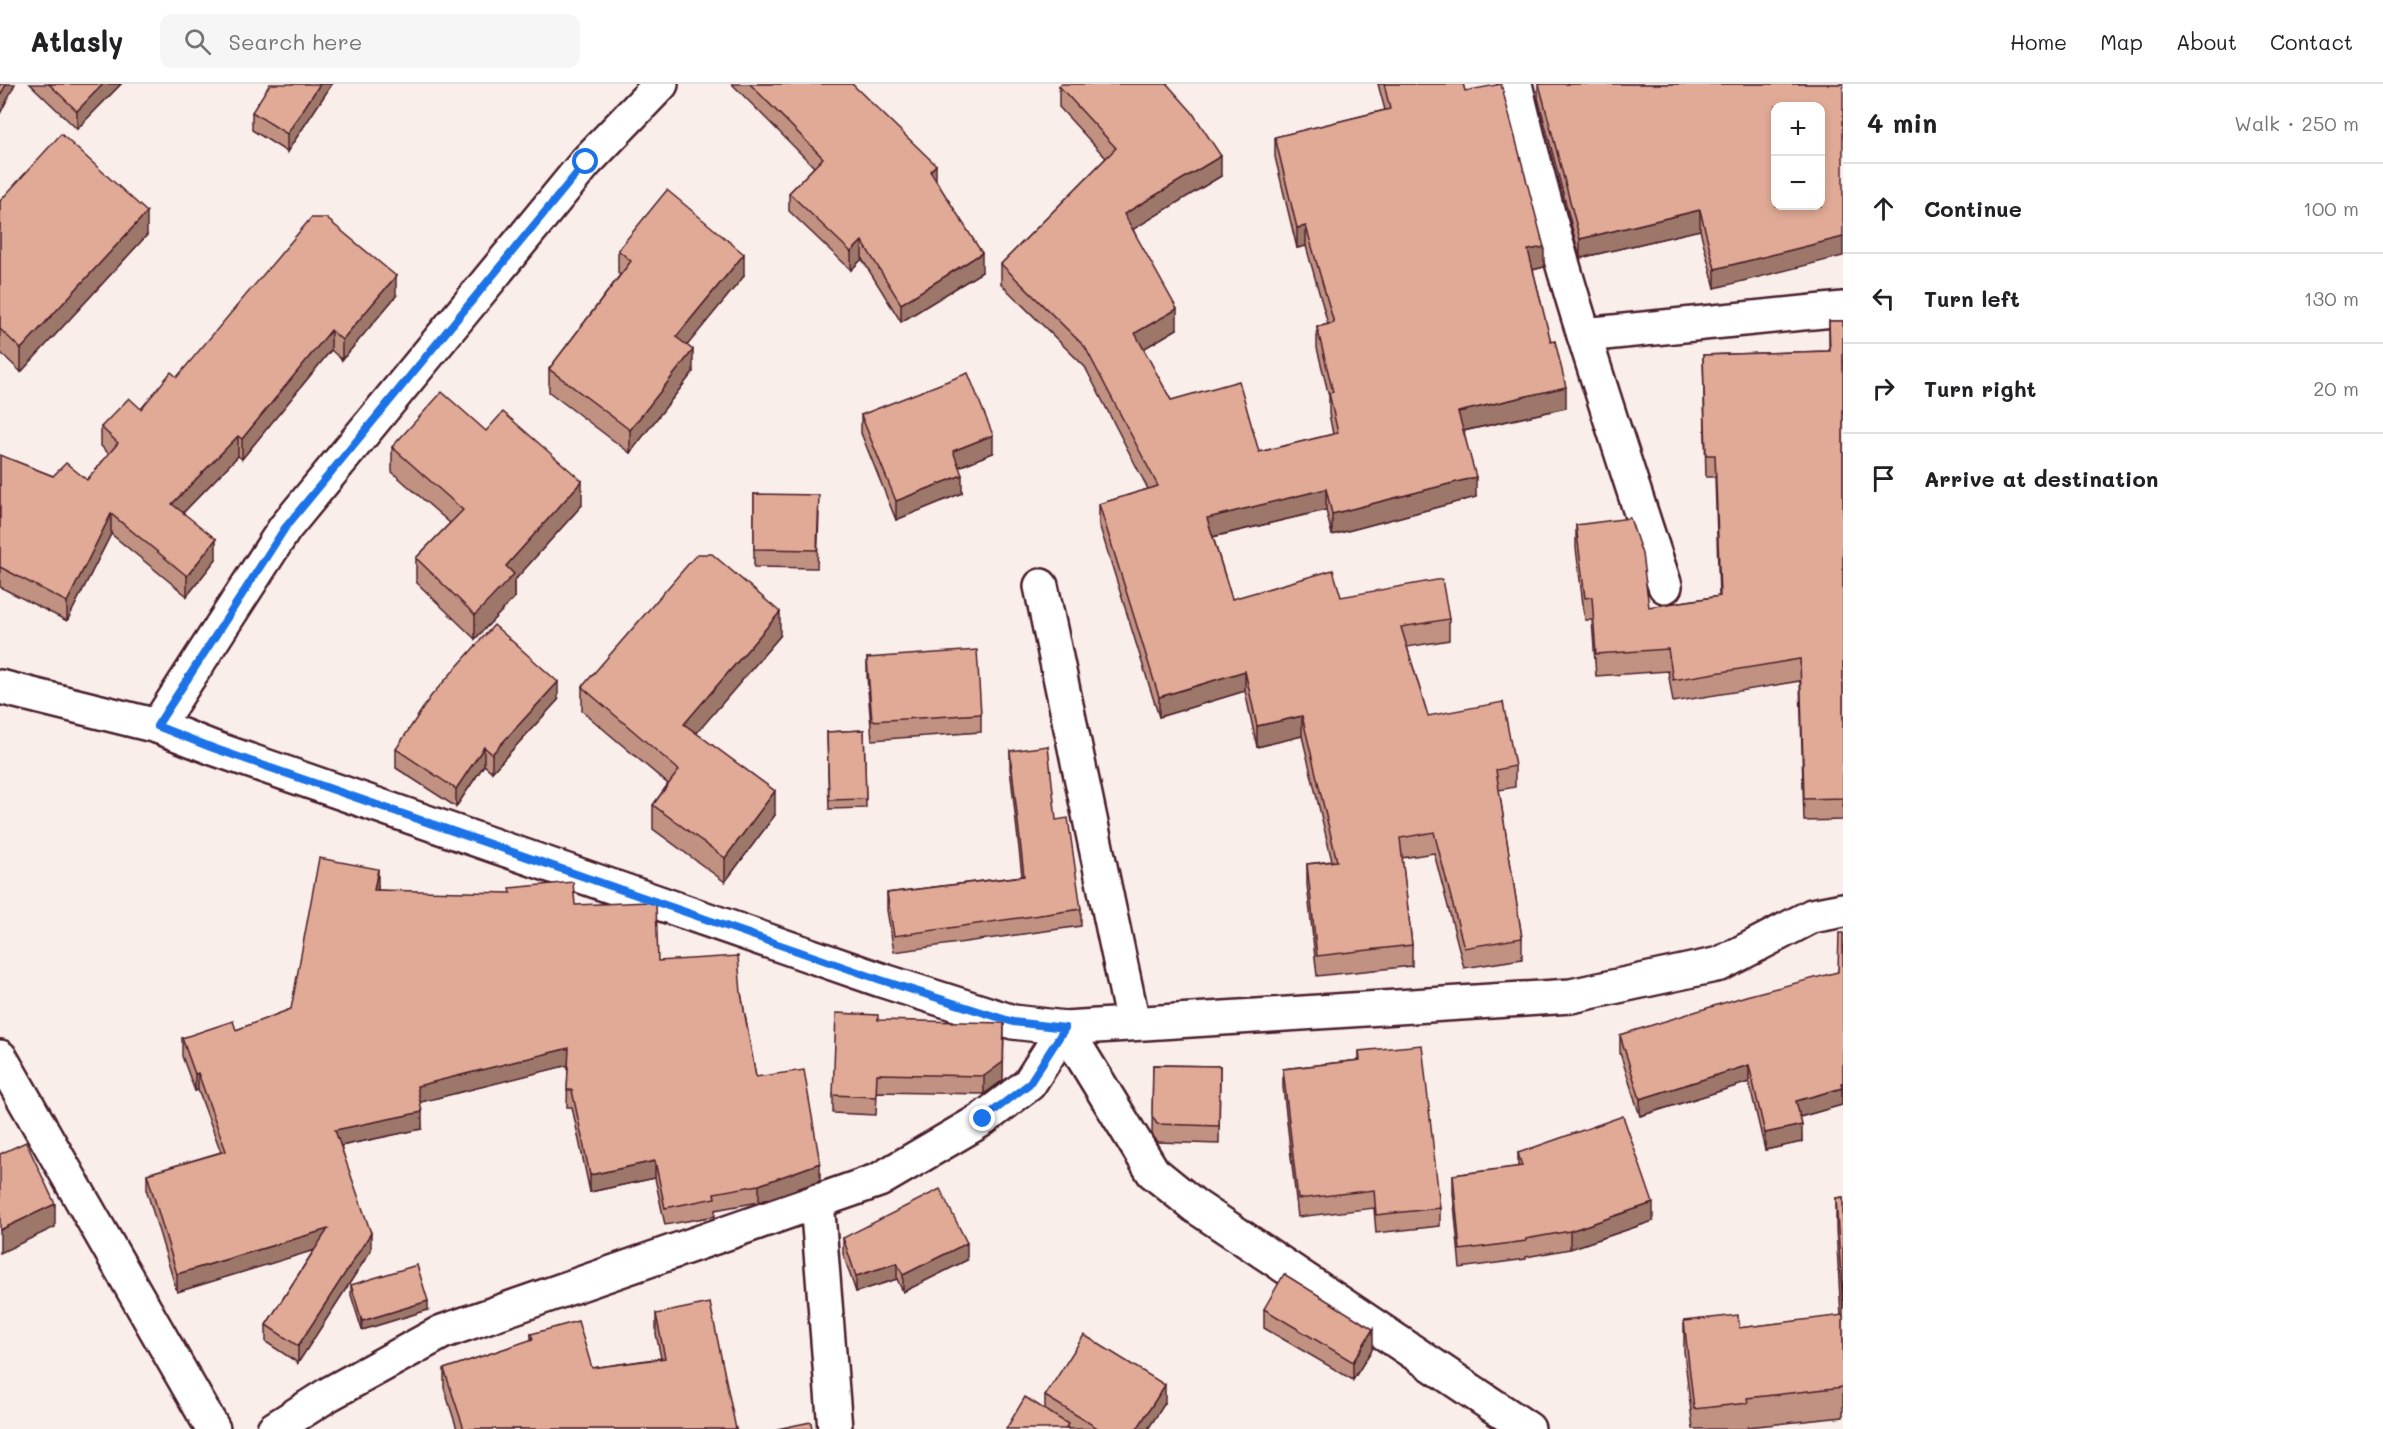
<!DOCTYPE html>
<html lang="en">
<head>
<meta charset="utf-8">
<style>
  :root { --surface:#fff; --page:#f6f6f6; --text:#202124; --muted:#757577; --line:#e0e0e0 }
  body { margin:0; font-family:Mali,sans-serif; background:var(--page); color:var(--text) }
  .controls { position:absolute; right:18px; top:18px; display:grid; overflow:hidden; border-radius:12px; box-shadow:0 3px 9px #0003 }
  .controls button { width:54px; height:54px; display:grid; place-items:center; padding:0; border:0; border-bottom:2px solid var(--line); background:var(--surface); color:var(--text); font:30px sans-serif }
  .stop { position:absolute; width:18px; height:18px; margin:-14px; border:4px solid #1a73e8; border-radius:50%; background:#fff }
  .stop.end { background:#1a73e8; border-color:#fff; box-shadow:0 2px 6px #0008 }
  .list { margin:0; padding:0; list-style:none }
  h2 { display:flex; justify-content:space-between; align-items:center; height:78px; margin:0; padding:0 24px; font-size:26px }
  h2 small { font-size:20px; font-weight:400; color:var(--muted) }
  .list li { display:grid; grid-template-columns:39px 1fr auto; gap:18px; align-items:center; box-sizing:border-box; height:90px; padding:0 24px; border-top:2px solid var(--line) }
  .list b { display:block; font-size:22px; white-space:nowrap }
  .list em { font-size:20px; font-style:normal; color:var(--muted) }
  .icon { flex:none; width:33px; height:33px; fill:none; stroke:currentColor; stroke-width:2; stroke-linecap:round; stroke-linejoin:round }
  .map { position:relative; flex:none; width:1843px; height:1345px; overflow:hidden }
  header { display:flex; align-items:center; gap:36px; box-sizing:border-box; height:84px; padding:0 30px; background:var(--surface); border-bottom:2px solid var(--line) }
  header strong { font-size:28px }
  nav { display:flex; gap:33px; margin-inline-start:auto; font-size:21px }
  .search { width:420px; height:54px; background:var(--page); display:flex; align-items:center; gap:15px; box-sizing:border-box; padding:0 21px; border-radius:12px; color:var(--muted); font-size:22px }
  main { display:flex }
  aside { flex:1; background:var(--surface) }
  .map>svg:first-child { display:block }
</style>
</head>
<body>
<header>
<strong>Atlasly</strong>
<div class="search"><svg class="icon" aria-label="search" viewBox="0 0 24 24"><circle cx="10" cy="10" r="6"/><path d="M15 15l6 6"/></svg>Search here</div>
<nav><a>Home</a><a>Map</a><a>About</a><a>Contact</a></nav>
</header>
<main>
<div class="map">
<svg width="1843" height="1345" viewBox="0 0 1843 1345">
  <rect width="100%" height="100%" fill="#f9eeea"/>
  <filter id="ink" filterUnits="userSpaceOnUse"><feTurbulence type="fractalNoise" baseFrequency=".0167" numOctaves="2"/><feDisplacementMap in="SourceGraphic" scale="12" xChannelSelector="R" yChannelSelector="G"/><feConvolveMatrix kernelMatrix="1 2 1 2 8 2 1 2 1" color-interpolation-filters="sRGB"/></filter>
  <g filter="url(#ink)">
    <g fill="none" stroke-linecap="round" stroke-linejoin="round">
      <defs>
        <g id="minor">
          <path d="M1515,0C1554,170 1611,336 1665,502"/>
          <path d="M1584,251L1843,225"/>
          <path d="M1041,502L1133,939"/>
          <path d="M0,603L157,642L213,664L881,896L1013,938L1065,944L1571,912L1720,880L1812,832L1843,826"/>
          <path d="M157,642L285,444L586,78L661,0"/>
          <path d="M1065,944L1153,1088L1195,1122L1528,1345"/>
          <path d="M0,973L213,1345"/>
          <path d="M817,1117L835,1345"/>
          <path d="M274,1345L329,1310L442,1248L879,1096L983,1035L1029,1000L1065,944"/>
        </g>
      </defs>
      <use href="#minor" stroke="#4a1f2b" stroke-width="38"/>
      <use href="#minor" stroke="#fff" stroke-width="33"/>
    </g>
    <g fill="#c19281" stroke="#4a1f2b" stroke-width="1.5">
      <path d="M30,0H121L77,45Z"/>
      <path d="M332,0L287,68L252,46V28Z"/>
      <path d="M732,0H852L936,97L982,188L901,238L862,175L851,186L789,127V109L814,83Z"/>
      <path d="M1378,0H1463L1465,7L1544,183L1533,186L1566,324L1464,347L1476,413L1332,451L1326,426L1213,453L1232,515L1341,513L1449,535V556L1407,563L1428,632L1515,682V703L1499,706L1522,854V875L1464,884L1434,769L1402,774L1412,861V882L1317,892L1307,800V780L1332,777L1302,652L1257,663L1245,607L1159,633L1099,440V420L1148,405L1085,283L1001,200V180L1106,74L1059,23V2L1221,92L1133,145L1177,245L1143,265L1171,316L1259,368L1333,350L1329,330V312L1317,264V243L1328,240L1306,162L1297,164L1275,73V53L1385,26Z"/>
      <path d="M1538,0H1843L1715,204L1700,146L1580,174L1538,14Z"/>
      <path d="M0,117L147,151L21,288L0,268Z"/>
      <path d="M618,166L744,192L687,261L693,288L630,369L549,308V285L620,191L618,189Z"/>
      <path d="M396,212L342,276L331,266L242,375L238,372L183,429L216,475L187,512L111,450L67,537L0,503V371L53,392L87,396L109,370L101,362V343L141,325L177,293Z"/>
      <path d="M1829,237H1843V736L1804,737L1800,597L1673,618L1668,587L1596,592L1592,536H1585L1576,464V441L1649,523L1719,512L1715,393H1706L1703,271L1829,267Z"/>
      <path d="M861,331L993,369L959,383L962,409L896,436L861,349Z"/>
      <path d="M486,347L582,421L514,497V514L475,555L416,498V474L450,439L392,388V363Z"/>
      <path d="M754,410L819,429L817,484L754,483Z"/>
      <path d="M780,552L696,649L775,731L725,798L653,745V721L668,700L582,627V603Z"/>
      <path d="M867,574L981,630V648L872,656L867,592Z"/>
      <path d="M558,616L492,688L484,681L456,723L396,684V665Z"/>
      <path d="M864,646L866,724L829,725L827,648Z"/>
      <path d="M1010,667L1056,736L1081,825V842L894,868L887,826V809L1022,792L1010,684Z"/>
      <path d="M378,802V806L575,821L658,877L741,909L756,993L820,1097L759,1118L715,1126V1132L665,1141L655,1094L590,1108L572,1023H567L568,981L420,1018L422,1045L341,1062L371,1166L298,1279L266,1258V1241L314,1166L177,1208L147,1108V1090L221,1068L198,1006L195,1007L182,972V954L236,946L291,925Z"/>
      <path d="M1843,849V1016H1842V1021L1800,1033L1802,1058L1765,1066L1749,998L1640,1032L1620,969V951L1838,888Z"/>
      <path d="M878,936L1003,996L984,1010L877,1008L876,1031L833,1029V1011Z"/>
      <path d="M1359,967L1440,1124V1142L1376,1149L1374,1124L1298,1133L1283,1003V985L1359,976Z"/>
      <path d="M1153,981L1220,982L1219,1060L1157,1058L1152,1050Z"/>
      <path d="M1518,1069L1653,1137L1570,1165L1526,1173V1175L1460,1184L1453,1109V1091L1518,1083Z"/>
      <path d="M1843,1113V1333L1748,1343V1345H1693L1684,1267V1237L1739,1244L1841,1232L1836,1144V1114Z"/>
      <path d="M843,1154L967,1176L903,1208L897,1195L856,1208L843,1170Z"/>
      <path d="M351,1201L428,1226L362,1246L351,1211Z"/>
      <path d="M1264,1225L1373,1264L1353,1296L1264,1244Z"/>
      <path d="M656,1230L736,1345H457L444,1304V1285L531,1256V1250L592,1284L661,1274L656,1250Z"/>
      <path d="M1045,1312L1165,1319L1148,1345H1069L1068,1344V1345L1045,1326Z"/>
    </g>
    <g fill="#9d7769" stroke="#4a1f2b" stroke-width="1.5">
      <path d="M6,0H15L0,30V12Z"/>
      <path d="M103,0H121L77,45V27Z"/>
      <path d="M320,0H332L287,68V50Z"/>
      <path d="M1221,72V92L1124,151V130Z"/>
      <path d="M936,81V99L930,87Z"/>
      <path d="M1700,126V146L1580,174V155Z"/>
      <path d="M147,128V151L21,288V265Z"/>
      <path d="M1306,142V162L1297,164V144Z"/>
      <path d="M1843,153V172L1715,204V185Z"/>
      <path d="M862,157V175L851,186V168Z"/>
      <path d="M1544,163V183L1528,187V166Z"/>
      <path d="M982,169V188L901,238V220Z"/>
      <path d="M744,170V192L676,275V253Z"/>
      <path d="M396,192V212L342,276V256Z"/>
      <path d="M1177,225V245L1135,270V249Z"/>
      <path d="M331,246V266L242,375V355Z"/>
      <path d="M693,266V288L630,369V346Z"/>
      <path d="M1566,303V324L1458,348V328Z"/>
      <path d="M993,351V369L953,385V367Z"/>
      <path d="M238,352V372L172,440V420Z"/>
      <path d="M962,391V409L896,436V417Z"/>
      <path d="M1476,393V413L1332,451V430Z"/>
      <path d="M582,397V421L514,497V514L475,555V531L506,482Z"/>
      <path d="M1326,405V426L1207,454V434Z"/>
      <path d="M111,430V450L67,537V518Z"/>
      <path d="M216,455V475L187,512V492Z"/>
      <path d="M780,528V552L684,664V640Z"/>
      <path d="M1245,587V607L1159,633V613Z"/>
      <path d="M558,598V616L492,688V670Z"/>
      <path d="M1302,632V652L1257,663V642Z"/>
      <path d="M484,663V681L456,723V705Z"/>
      <path d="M775,707V731L725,798V774Z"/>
      <path d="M378,785V802L374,823V806Z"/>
      <path d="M1004,939L1003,996L984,1010V992Z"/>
      <path d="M569,964V981L417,1019V1002Z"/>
      <path d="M1749,981V998L1640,1032V1015Z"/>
      <path d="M198,989V1006L195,1007V990Z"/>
      <path d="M1842,1004V1021L1796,1034V1017Z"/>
      <path d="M422,1028V1045L335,1063V1046Z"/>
      <path d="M1802,1041V1058L1765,1066V1049Z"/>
      <path d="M655,1077V1094L590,1108V1091Z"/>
      <path d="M820,1079V1097L759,1118V1101Z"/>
      <path d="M1653,1119V1137L1570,1165V1147Z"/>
      <path d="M55,1120V1143L0,1169V1146Z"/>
      <path d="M328,1145V1162L177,1208V1190Z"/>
      <path d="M371,1149V1166L298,1279V1262Z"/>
      <path d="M967,1159V1176L903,1208V1191Z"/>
      <path d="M897,1179V1195L856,1208V1192Z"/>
      <path d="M428,1217V1226L362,1246V1237Z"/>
      <path d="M1373,1245V1264L1353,1296V1278Z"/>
      <path d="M1165,1301V1319L1148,1345H1137Z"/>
    </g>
    <g fill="#e0aa96" stroke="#4a1f2b" stroke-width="1.5" fill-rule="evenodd">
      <path d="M0,0H6L0,12Z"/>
      <path d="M49,0H103L77,27Z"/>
      <path d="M270,0H320L287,50L252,28Z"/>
      <path d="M750,0H852L936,81L930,87L982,169L901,220L862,157L851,168L789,109L823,74Z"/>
      <path d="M1061,0H1167L1192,28L1221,72L1124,130L1177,225L1135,249L1171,316L1239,297L1259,368L1338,349L1329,309L1333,308L1317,243L1334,239L1306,142L1297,144L1275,53L1390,25L1384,0H1463L1465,7L1501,0L1544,163L1528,166L1551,258L1555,257L1566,303L1458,328L1476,393L1332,430L1326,405L1207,434L1232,515L1333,486L1341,513L1442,495L1449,535L1401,543L1428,632L1503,618L1515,682L1496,686L1522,854L1464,864L1434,748L1400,754L1412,861L1317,872L1307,780L1337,777L1302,632L1257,642L1245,587L1159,613L1099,420L1158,402L1085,263L1001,180L1116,64L1059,2Z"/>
      <path d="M1539,0H1843V153L1715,185L1700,126L1580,155ZM1776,22H1821V122H1776Z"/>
      <path d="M61,50L147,128L21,265L0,245V117Z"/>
      <path d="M667,106L744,170L676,253L693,266L630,346L549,285L631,177L618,166Z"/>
      <path d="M311,134H326L396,192L342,256L331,246L242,355L238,352L172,420L216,455L187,492L111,430L67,518L0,483V371L53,392L66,379L87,396L118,359L101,343L129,314L141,325L171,288L177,293Z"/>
      <path d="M1829,237H1843V714L1804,715L1800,575L1673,596L1668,565L1596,570L1592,513L1585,514L1576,441L1630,434L1642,470L1649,523L1720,512L1715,371H1706L1703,271L1830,267Z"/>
      <path d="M968,289L993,351L953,367L962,391L896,417L861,331Z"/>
      <path d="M442,308L486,347L503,328L582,397L506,482L514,490L475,531L416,474L463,426L392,363Z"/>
      <path d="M754,410L819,411L817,466L754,465Z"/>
      <path d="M697,470H712L780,528L684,640L775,707L725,774L653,721L679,686L582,603Z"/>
      <path d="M494,541L558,598L492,670L484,663L456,705L396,665L431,612Z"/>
      <path d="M977,566L981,630L872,637L867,574Z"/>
      <path d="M864,646L866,715L829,716L827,648Z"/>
      <path d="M1048,662L1056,736L1068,734L1081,825L894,852L887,809L1024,792L1010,667Z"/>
      <path d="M319,774L378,785L374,806L511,809L510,804L573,798L575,821L649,818L656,820L658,877L738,872L741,909L756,993L804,986L820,1079L759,1101L714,1109L715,1114L665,1124L655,1077L590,1091L572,1006H567L569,964L417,1002L422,1028L335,1046L371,1149L298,1262L266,1241L328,1145L177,1190L147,1090L226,1067L198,989L195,990L182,954L233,937L236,946L291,925Z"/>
      <path d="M1839,849H1843V999H1841L1842,1004L1796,1017L1802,1041L1765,1049L1749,981L1640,1015L1620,951L1746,912L1838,888Z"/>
      <path d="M836,929L878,931V936L1004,939L1003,978L984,992L877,990L876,1013L833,1011Z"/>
      <path d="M1422,961L1440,1124L1376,1131L1374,1106L1298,1115L1283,985L1360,976L1359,967Z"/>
      <path d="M1153,981L1220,982L1219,1042L1157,1040L1152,1032Z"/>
      <path d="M1623,1032L1653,1119L1570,1147L1526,1155V1157L1460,1166L1453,1091L1522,1082L1518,1069Z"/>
      <path d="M26,1058L55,1120L0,1146V1070Z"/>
      <path d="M940,1105L967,1159L903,1191L897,1179L856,1192L843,1154Z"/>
      <path d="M1843,1113V1224L1836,1114Z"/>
      <path d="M417,1181L428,1217L362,1237L351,1201Z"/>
      <path d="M1284,1190L1373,1245L1353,1278L1264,1225Z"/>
      <path d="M710,1219L736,1345H464L444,1285L533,1255L531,1250L578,1237L592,1284L665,1274L656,1230Z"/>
      <path d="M1738,1231L1739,1244L1843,1231V1303L1747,1314L1748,1319L1694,1325L1684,1237Z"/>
      <path d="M1084,1251L1165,1301L1137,1345H1099L1045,1312Z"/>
      <path d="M1025,1313L1068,1340L1065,1345H1006Z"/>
      <path d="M811,1338L812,1345H777Z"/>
    </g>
  </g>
  <g fill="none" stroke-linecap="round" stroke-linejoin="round" filter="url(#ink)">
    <path stroke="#1a73e8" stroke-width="8" d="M586,78L285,444L157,642L213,664L881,896L1013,938L1065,944L1029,1000L983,1035"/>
  </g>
</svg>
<div class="controls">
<button>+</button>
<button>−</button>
</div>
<div class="stop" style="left:586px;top:78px"></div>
<div class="stop end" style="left:983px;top:1035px"></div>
</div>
<aside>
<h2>4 min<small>Walk · 250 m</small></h2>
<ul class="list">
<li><svg class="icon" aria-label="ahead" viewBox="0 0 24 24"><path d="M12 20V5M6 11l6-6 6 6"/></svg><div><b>Continue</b></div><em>100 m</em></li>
<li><svg class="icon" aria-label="left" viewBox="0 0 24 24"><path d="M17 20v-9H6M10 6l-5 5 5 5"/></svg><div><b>Turn left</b></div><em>130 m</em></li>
<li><svg class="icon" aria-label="right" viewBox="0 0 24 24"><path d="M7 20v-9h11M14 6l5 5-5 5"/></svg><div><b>Turn right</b></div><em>20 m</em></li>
<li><svg class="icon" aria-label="arrive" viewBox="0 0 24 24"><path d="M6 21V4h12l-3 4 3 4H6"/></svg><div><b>Arrive at destination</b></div></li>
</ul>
</aside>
</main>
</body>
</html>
